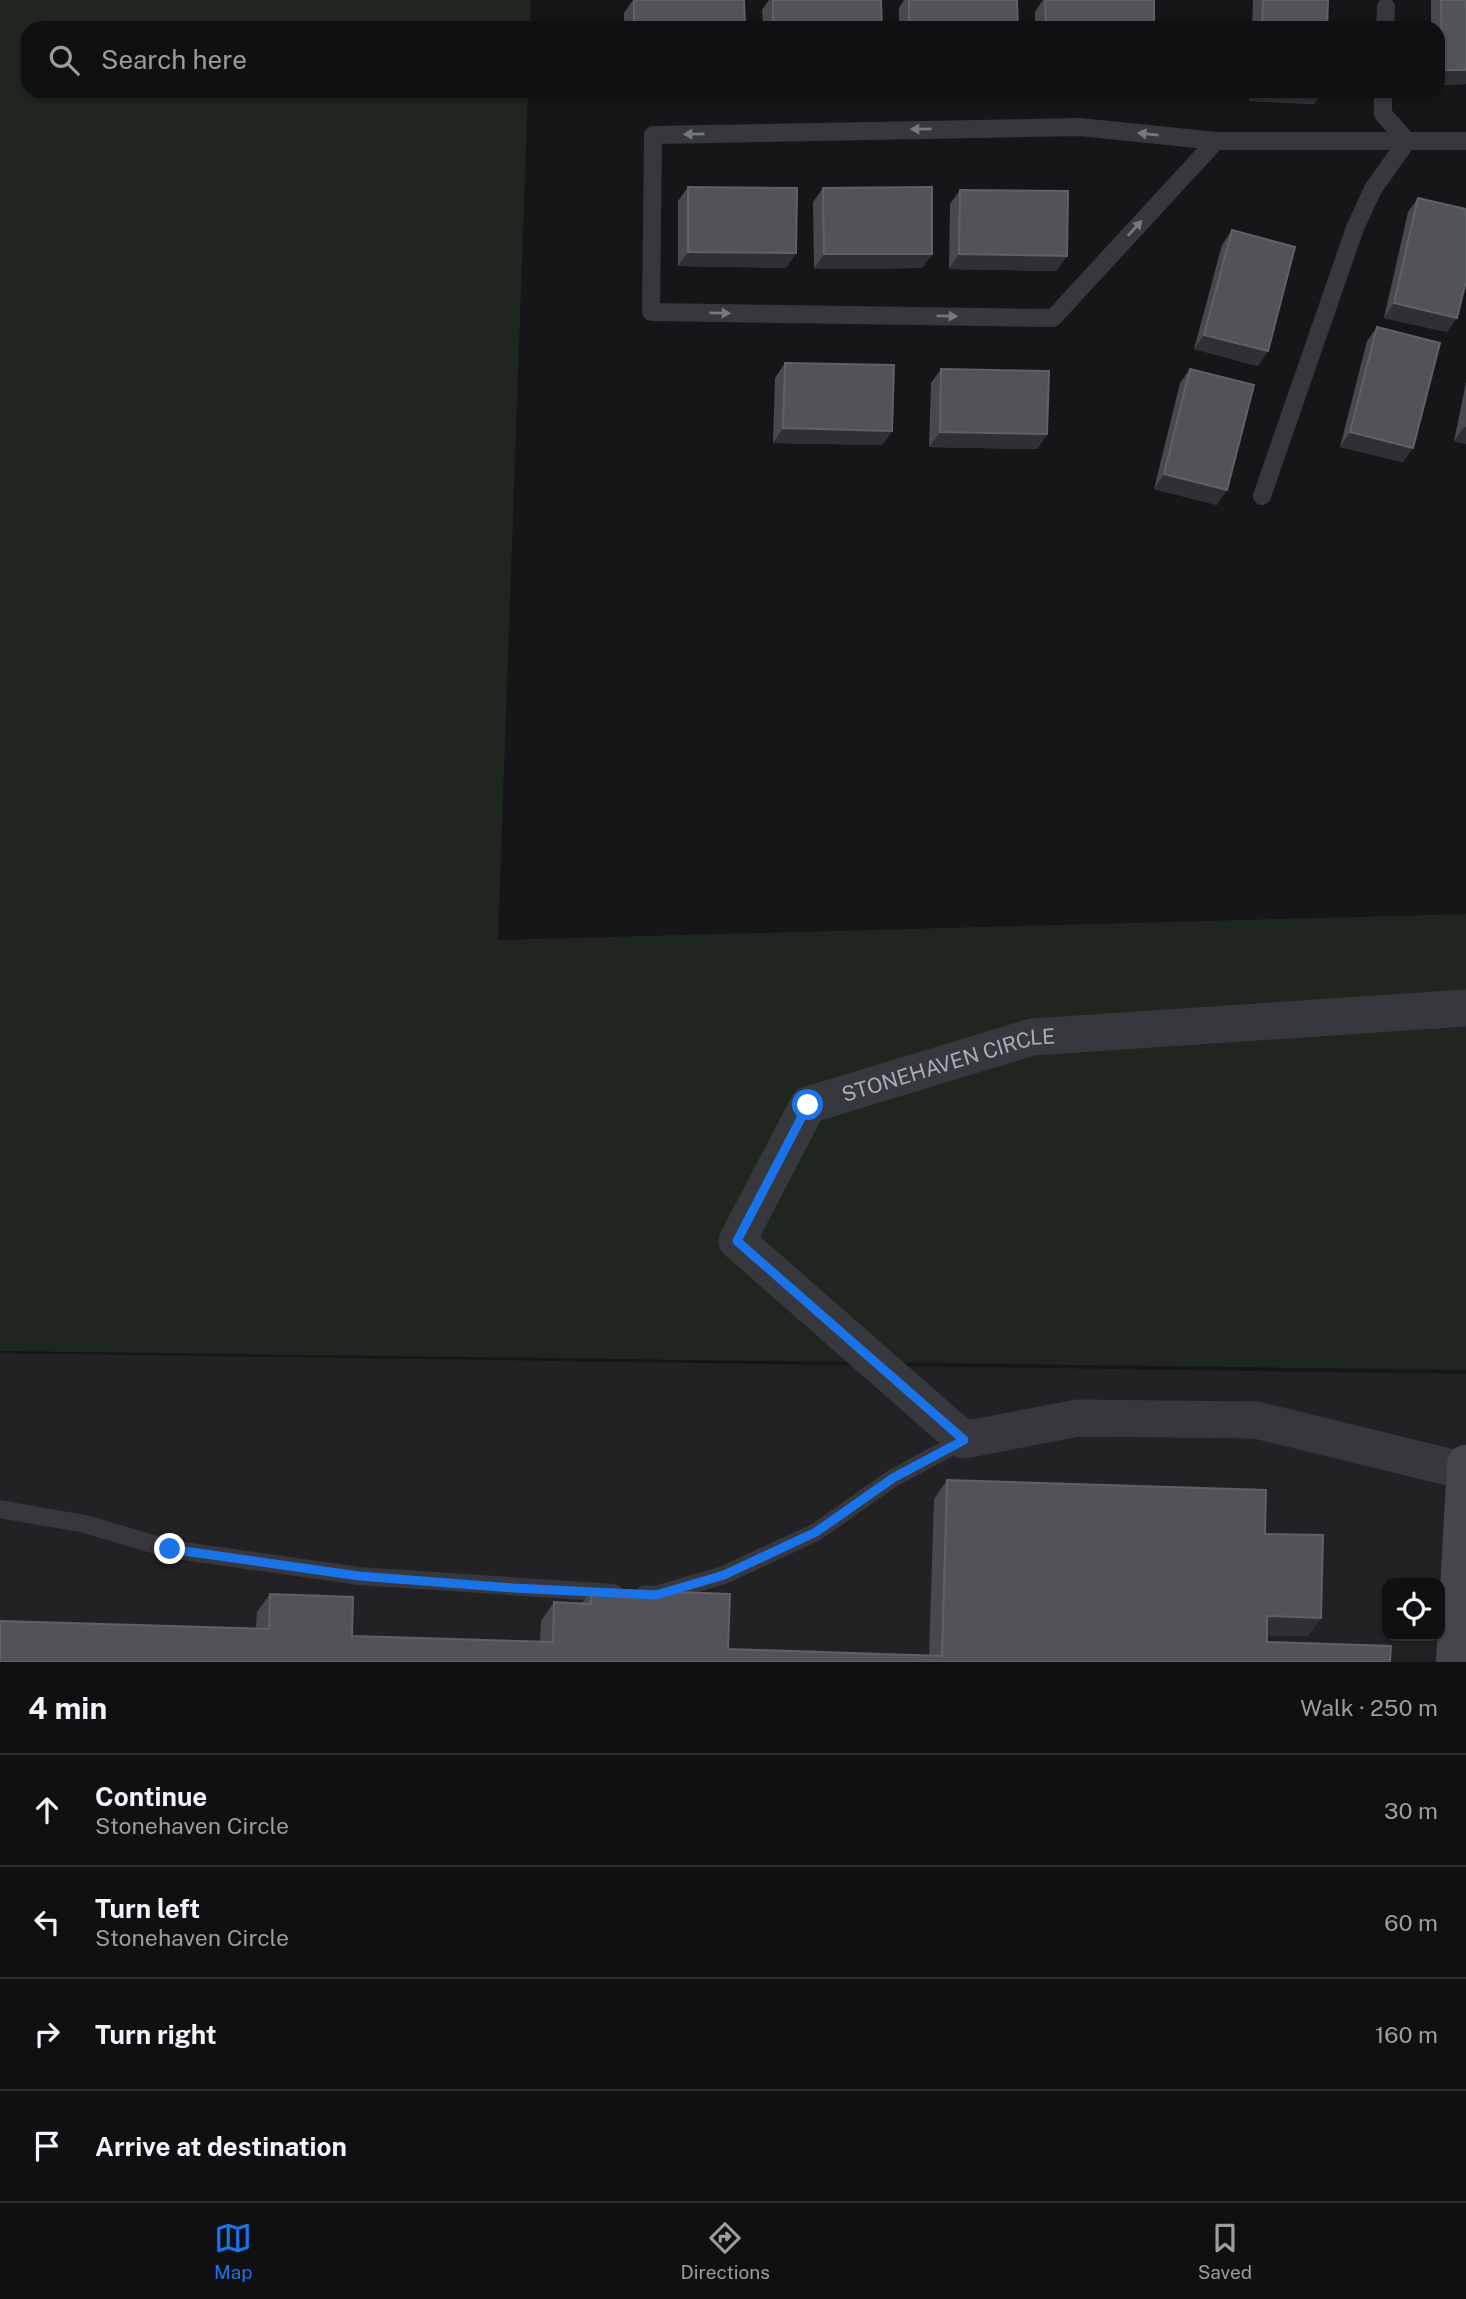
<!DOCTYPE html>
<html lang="en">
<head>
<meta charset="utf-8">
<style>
  :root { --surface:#101012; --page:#1e1e20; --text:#f1f3f6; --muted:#9c9d9f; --line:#303032; --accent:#1a73e8 }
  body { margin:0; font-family:"Public Sans",sans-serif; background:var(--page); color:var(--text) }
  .controls { position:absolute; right:21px; bottom:21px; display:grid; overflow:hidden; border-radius:14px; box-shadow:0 2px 5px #0004 }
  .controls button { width:63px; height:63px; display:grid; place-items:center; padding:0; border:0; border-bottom:2px solid var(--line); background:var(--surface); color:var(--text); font:35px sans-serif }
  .stop { position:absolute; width:21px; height:21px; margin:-16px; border:5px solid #1a73e8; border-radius:50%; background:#fff }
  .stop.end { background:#1a73e8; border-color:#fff; box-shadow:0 2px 7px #0008 }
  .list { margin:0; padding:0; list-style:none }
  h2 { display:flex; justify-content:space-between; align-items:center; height:91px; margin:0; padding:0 28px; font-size:30px }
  h2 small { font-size:23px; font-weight:400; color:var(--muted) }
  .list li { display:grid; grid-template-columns:46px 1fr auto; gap:21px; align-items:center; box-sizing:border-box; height:112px; padding:0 28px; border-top:2px solid var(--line) }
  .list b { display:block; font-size:26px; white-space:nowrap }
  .list p { margin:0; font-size:23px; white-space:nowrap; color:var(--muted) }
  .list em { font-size:23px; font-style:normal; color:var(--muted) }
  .icon { flex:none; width:38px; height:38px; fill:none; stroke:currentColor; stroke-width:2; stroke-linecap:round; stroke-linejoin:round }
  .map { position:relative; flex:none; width:1466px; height:1662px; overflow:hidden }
  .search { position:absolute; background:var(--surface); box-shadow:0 2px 5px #0004; left:21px; right:21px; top:21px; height:77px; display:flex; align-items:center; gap:18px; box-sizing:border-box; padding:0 24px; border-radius:21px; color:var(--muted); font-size:26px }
  .sheet { height:539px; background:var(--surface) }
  nav { display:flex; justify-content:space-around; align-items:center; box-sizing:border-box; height:98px; border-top:2px solid var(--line); background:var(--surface); font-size:19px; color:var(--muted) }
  nav a { display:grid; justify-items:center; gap:4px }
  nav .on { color:var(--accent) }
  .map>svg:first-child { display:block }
</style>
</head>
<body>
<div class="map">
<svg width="1466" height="1662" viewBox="0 0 1466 1662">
  <rect width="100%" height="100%" fill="#161618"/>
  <path fill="#222225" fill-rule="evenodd" d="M0,1353L1466,1374V1662H0ZM1387,1583H1440V1636H1387Z"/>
  <path fill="#1e261f" d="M0,0H531L530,28H28V91H528L498,940L1466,914V1370L0,1351Z"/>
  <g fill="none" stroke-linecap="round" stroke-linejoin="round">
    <g stroke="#37383d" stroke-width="18">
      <path d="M1385,28L1386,7"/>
      <path d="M1216,141L1053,318L651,312L653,135L1080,127L1216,141H1466"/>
      <path d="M1262,496L1355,228L1373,189L1407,141L1383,114V91"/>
      <path d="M0,1509L85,1524L170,1549L359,1576L614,1593"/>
      <path d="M645,1594L656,1595L724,1575L816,1532L893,1478L964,1440"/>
    </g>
    <path stroke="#37383d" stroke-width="37" id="s1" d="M1465,1471L1256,1420L1078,1418L964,1440L737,1241L808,1105L1032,1037L1466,1008"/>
    <path stroke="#45474d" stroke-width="38" d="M1455,1662L1466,1464"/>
  </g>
  <g fill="#47494d">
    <path d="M633,0H744L745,28H624V13Z"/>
    <path d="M769,0H881L882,28H763L762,10Z"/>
    <path d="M904,0H1017L1018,28H899V8Z"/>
    <path d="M1043,0H1154V28H1035V12Z"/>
    <path d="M1253,0H1328L1327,28H1252Z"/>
    <path d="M1431,0H1466V84L1438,85V28H1431Z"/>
    <path d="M1250,91H1323L1314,104L1249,101Z"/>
    <path d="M688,187L796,253L786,268L678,266V201Z"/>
    <path d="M823,188L932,254L922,268L814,269L813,202Z"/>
    <path d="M960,190L1067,256L1056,271L949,269L950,204Z"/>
    <path d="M1418,198L1447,332L1384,318L1408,212Z"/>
    <path d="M1232,230L1268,351L1258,366L1194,349L1222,245Z"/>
    <path d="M1377,327L1403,462L1340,447L1367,341Z"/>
    <path d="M785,363L892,431L882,445L773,443L775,378Z"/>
    <path d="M941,369L1047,434L1037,449L929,447L931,383Z"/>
    <path d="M1190,369L1217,505L1154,489L1180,383Z"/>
    <path d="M1466,382V444L1454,441Z"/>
    <path d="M947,1480L1265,1534L1308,1636L1267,1635V1642L1390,1662H0L256,1628L257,1612L270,1594L352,1636L540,1641L541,1621L554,1602L582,1603L592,1589L728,1649L929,1656L934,1499Z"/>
  </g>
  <g fill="#2f3033">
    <path d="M1442,70H1466V84L1438,85V76Z"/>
    <path d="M1256,91H1323L1314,104L1249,101Z"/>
    <path d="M688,252L796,253L786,268L678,266Z"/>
    <path d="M824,254H932L922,268L814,269Z"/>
    <path d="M959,254L1067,256L1056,271L949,269Z"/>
    <path d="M1394,303L1457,318L1447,332L1384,318Z"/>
    <path d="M1204,335L1268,351L1258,366L1194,349Z"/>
    <path d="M1464,427H1466V444L1454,441Z"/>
    <path d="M783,428L892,431L882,445L773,443Z"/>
    <path d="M940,432L1047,434L1037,449L929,447Z"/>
    <path d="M1350,432L1413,448L1403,462L1340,447Z"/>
    <path d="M1164,474L1227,490L1217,505L1154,489Z"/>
    <path d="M1267,1616L1321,1618L1308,1636L1254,1635Z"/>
  </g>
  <g fill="#525359" stroke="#5f6168" stroke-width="2">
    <path d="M634,0H744L745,28H634Z"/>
    <path d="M773,0H881L882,28H773Z"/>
    <path d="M909,0H1017L1018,28H909Z"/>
    <path d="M1045,0H1154V28H1046Z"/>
    <path d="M1263,0H1328L1327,28H1262Z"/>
    <path d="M1441,0H1466V70H1442Z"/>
    <path d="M688,187L797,188L796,253L688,252Z"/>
    <path d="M932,187V254H824L823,188Z"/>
    <path d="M960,190L1068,191L1067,256L959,254Z"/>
    <path d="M1418,198L1466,209V281L1457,318L1394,303Z"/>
    <path d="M1232,230L1295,247L1268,351L1204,335Z"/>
    <path d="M1377,327L1440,343L1413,448L1350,432Z"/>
    <path d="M785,363L894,365L892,431L783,428Z"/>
    <path d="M941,369L1049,371L1047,434L940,432Z"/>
    <path d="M1190,369L1254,385L1227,490L1164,474Z"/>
    <path d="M947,1480L1266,1490L1265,1534L1323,1535L1321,1618L1267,1616V1642L1391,1646L1390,1662H0V1621L269,1629L270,1594L353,1597L352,1636L553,1642L554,1602L591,1604L592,1589L730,1594L728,1649L942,1656Z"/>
  </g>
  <defs><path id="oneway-solid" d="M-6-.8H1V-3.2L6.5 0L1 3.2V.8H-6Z" transform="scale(1.75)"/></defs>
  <g fill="#757881">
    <use href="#oneway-solid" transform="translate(921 129) rotate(179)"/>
    <use href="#oneway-solid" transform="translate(694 134) rotate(179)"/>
    <use href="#oneway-solid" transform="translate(1148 134) rotate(-174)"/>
    <use href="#oneway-solid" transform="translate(1135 228) rotate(-47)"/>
    <use href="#oneway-solid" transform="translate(720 313) rotate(1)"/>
    <use href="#oneway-solid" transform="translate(947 316) rotate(1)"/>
  </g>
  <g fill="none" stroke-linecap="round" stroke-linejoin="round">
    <path stroke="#1a73e8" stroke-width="9" d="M170,1549L359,1576L513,1588L656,1595L724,1575L816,1532L893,1478L964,1440L737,1241L808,1105"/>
  </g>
  <g text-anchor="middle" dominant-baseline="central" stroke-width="5" stroke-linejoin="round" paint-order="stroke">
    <g font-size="21" fill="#a8adb8" stroke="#111113">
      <text stroke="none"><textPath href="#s1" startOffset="1111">STONEHAVEN CIRCLE</textPath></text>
    </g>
  </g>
</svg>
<div class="controls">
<button><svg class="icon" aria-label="locate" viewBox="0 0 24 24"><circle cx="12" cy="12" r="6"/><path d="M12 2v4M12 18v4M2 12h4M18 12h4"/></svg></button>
</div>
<div class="stop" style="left:808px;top:1105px"></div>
<div class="stop end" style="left:170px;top:1549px"></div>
<div class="search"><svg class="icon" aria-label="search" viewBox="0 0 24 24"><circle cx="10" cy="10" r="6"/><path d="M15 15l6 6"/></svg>Search here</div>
</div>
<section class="sheet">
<h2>4 min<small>Walk · 250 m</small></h2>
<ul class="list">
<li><svg class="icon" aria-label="ahead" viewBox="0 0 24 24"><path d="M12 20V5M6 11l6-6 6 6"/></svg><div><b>Continue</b><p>Stonehaven Circle</p></div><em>30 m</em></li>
<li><svg class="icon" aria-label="left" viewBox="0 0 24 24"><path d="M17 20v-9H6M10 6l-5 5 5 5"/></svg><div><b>Turn left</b><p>Stonehaven Circle</p></div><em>60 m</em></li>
<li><svg class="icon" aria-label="right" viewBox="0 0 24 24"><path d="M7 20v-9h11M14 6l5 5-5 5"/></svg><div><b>Turn right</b></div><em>160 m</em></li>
<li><svg class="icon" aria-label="arrive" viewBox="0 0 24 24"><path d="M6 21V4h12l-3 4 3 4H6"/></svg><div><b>Arrive at destination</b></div></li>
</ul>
</section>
<nav>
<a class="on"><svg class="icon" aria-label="map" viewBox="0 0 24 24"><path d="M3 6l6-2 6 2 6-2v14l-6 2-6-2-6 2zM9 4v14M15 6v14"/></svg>Map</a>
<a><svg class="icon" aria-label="directions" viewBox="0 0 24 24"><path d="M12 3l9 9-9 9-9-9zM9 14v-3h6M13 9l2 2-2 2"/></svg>Directions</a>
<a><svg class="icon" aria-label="saved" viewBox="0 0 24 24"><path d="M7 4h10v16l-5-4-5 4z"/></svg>Saved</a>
</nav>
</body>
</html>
